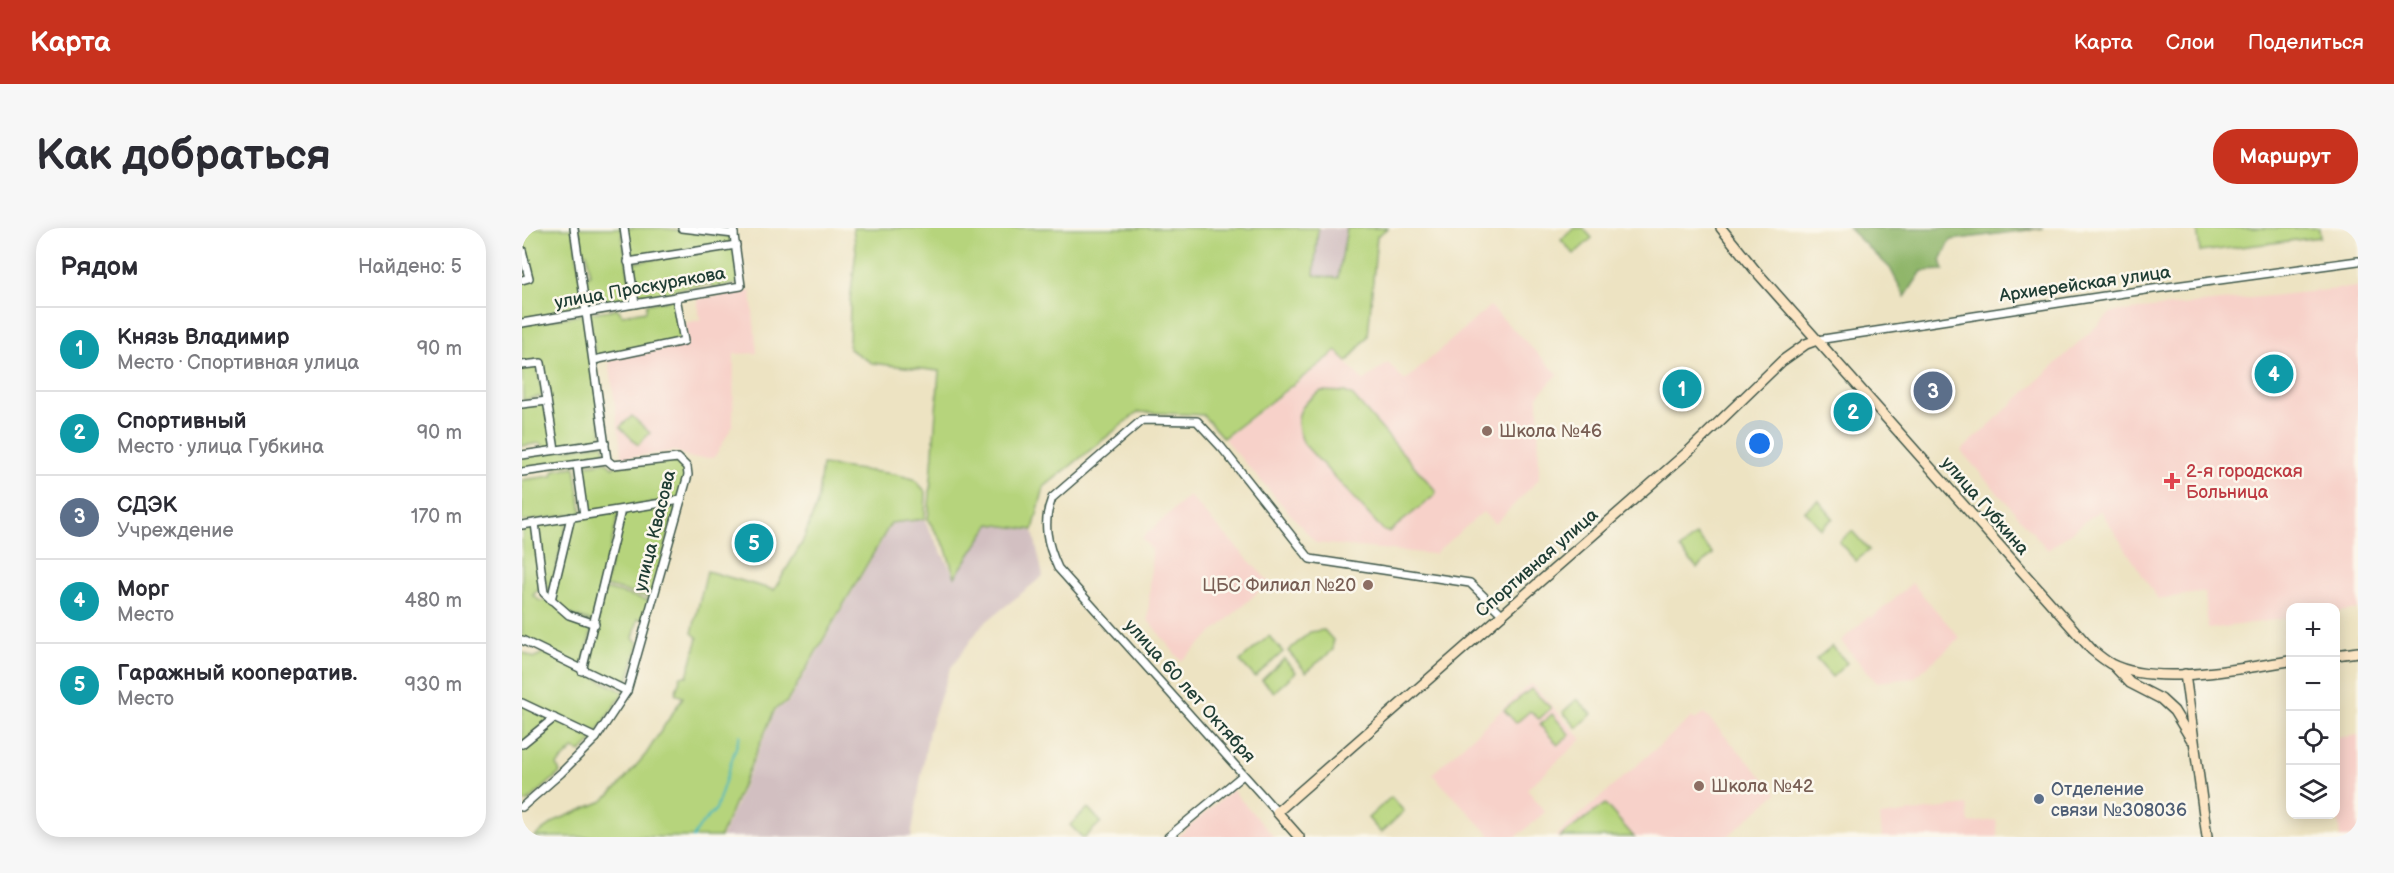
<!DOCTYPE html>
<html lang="ru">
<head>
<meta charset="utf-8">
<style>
  :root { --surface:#fff; --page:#f7f7f7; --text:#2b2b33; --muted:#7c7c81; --line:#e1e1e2; --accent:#c8321e }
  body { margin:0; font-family:"Balsamiq Sans",sans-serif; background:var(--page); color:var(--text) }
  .controls { position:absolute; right:18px; bottom:18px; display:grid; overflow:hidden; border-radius:12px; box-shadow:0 3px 15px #0003 }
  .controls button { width:54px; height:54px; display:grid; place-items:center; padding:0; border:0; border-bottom:2px solid var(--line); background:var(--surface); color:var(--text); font:30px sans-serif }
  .you { position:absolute; left:1238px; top:216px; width:21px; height:21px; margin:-15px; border:4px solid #fff; border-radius:50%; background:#1a73e8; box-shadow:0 0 0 9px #1a73e833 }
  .badge { display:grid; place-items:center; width:39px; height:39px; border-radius:50%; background:var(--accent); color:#fff; font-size:20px; font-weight:700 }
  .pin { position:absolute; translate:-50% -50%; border:3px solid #fff; box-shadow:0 2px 6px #0006 }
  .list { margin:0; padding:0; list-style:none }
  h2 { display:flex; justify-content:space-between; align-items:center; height:78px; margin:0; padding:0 24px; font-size:26px }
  h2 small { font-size:20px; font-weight:400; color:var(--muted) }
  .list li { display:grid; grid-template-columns:39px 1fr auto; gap:18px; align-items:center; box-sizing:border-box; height:84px; padding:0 24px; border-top:2px solid var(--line) }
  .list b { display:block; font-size:22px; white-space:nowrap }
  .list p { margin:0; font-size:20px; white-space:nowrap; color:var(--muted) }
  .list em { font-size:20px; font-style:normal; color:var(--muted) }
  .icon { flex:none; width:33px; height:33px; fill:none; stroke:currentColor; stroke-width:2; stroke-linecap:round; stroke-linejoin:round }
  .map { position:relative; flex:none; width:1836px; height:609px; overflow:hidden; border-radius:24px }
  header { display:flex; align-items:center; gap:36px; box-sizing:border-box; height:84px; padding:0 30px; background:var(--accent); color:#fff }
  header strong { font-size:28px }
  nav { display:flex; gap:33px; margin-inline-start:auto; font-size:21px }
  .intro { display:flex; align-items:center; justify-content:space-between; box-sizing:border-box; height:144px; padding:0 36px }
  h1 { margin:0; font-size:42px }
  .button { padding:15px 27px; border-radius:24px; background:var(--accent); color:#fff; font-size:21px; font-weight:700 }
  main { display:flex; gap:36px; padding:0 36px }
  aside { flex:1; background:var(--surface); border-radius:24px; box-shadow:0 3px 15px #0003 }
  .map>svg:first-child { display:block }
</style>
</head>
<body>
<header>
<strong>Карта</strong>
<nav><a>Карта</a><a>Слои</a><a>Поделиться</a></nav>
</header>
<div class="intro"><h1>Как добраться</h1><a class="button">Маршрут</a></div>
<main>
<aside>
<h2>Рядом<small>Найдено: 5</small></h2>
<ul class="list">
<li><span class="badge" style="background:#0f9aa8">1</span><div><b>Князь Владимир</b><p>Место · Спортивная улица</p></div><em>90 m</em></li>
<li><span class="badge" style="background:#0f9aa8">2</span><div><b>Спортивный</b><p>Место · улица Губкина</p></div><em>90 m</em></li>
<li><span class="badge" style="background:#5c6f8a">3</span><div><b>СДЭК</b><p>Учреждение</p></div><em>170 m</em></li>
<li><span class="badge" style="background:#0f9aa8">4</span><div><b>Морг</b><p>Место</p></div><em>480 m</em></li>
<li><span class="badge" style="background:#0f9aa8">5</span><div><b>Гаражный кооператив.</b><p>Место</p></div><em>930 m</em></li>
</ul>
</aside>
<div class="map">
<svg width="1836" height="609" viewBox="0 0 1836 609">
  <rect width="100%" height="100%" fill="#fbf7ec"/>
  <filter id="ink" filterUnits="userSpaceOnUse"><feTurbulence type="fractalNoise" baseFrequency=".0167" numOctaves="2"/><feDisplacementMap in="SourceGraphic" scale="12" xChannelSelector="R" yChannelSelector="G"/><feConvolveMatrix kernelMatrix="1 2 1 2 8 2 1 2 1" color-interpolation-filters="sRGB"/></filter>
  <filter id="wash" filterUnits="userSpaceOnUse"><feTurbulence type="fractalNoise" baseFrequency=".008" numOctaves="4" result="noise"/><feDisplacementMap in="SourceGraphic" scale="24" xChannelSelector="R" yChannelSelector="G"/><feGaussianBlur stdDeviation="1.35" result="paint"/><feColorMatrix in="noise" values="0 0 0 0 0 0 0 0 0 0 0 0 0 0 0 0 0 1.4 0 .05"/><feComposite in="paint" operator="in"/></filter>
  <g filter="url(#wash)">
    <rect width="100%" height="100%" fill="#ede3c2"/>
    <g fill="#f7d1c9">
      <path d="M1836,59V381L1814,384V380H1768V390L1686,401L1683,364L1636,371L1578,282L1526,322L1439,223L1590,84Z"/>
      <path d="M229,63L235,125L212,126L211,197L192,230H170L153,223L100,230L87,132L165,117L163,95L178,92L175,71Z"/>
      <path d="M968,78L1036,146L1016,168L1017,251L973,296L961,284L912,326L794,315L702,211L815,124L841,153L866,135L883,153Z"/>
      <path d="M667,268L747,354L659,433L626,392L630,322L620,310Z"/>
      <path d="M1390,355L1438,410L1392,450L1354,454L1319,413L1347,388L1350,390Z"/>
      <path d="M1009,455L1060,511L1005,561L1023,584L994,609H970L910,546Z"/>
      <path d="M1182,485L1255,565L1205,609H1033L1170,489L1173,492Z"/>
      <path d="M1836,507V609H1818L1814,572V510Z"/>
      <path d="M710,562L752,609H655Z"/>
      <path d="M1445,577L1447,595L1474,592L1476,609H1360L1358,588Z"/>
    </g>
    <g fill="#d2bfc1">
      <path d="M796,0H825L817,50L792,48Z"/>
      <path d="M402,292L433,349L468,297L511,303L521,348L460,397L428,441L407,502L389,609H200L254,482L266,475L370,296Z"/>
    </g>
    <g fill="#b6d47b" stroke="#6a8858" stroke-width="1.5">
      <path d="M0,0H51L63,83L0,94V53L9,51L2,14H0Z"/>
      <path d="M54,0H99L111,74L66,81L61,51L68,47L65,25L57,23Z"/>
      <path d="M104,0H139L211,9L212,15L109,30Z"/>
      <path d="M331,0H796L792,47L816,50L825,0H866L855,8L846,108L825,134L815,123L701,210L681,187L616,184L522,259L511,302L468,296L433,349L423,318L406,292L417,143L350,135L327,121L328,73L334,23Z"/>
      <path d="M1052,0H1061L1070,10L1052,26L1039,12Z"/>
      <path d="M1675,0H1797L1798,9L1678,24Z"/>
      <path d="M212,19L217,56L192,60L188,56L151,62L148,67L114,73L108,35Z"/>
      <path d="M152,71L159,111L74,130L67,85L96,81L100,87L124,83L125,76Z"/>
      <path d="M64,86L81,214L34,221L20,134L0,136V97Z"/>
      <path d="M15,138L21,168L1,172L0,140Z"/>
      <path d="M799,163L823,164L831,168L914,263L913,267L867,304L862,303L782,216C770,190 776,177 799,163Z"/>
      <path d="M24,174L32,221L26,222L18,215L0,218V178Z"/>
      <path d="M110,188L128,205L116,217L98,199Z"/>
      <path d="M82,216L84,231L0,243V228Z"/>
      <path d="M147,231L160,234L164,248L157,271L64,285L57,238L85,234L90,239Z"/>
      <path d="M300,237L372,246L392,251L404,264L403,291L369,295L265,474L253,481L198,609H12L35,592L81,573L96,559L124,526L161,469L153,466L159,448H165L176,410L170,405L185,343L252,362L280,315L295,276Z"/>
      <path d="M53,239L60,285L0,294V252L30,248L32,242Z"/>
      <path d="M1296,272L1311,290L1299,301L1283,283Z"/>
      <path d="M156,274L129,370L83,358L101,283Z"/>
      <path d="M97,283L71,394L47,386L31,371L51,290Z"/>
      <path d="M46,291L29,360L24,361L15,296Z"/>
      <path d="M12,296L19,359L11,367L18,373L27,372L47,388L71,396L60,441L0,411V298Z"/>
      <path d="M1330,303L1347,322L1334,333L1317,314Z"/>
      <path d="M1174,307L1191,326L1175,340L1158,321Z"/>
      <path d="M83,361L129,373L124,390L116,391L111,410L117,415L104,460L62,442Z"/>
      <path d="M802,402L811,412V422L784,444L766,423L788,404Z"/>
      <path d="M747,408L761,424L733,449L718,433Z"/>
      <path d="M1310,418L1325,435L1310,449L1294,431Z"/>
      <path d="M0,424L12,430L22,424L102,464L73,507L0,472Z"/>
      <path d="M762,431L774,444L752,464L740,452Z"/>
      <path d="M1009,461L1029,480L1017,491L1008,483L994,495L982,482Z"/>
      <path d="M1055,471L1070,486L1055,500L1041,484Z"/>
      <path d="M0,476L30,490L0,515Z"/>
      <path d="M1030,486L1048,507L1036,517L1018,497Z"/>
      <path d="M32,491L72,511L59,524L51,521L35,537L38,545L5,574L0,573V517Z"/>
      <path d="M869,569L882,583L859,605L846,590Z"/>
      <path d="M1083,576L1112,609H1038Z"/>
      <path d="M566,580L579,594L563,609H560L548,597Z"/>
    </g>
    <path fill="#90b66b" stroke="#587a50" stroke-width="1.5" d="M1326,0H1522L1429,12L1419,32L1422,42L1400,43L1383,69L1368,40Z"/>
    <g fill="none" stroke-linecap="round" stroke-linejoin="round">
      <path stroke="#49b8c0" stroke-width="2" d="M171,609L178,598L194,581L218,507"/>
    </g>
  </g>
  <g filter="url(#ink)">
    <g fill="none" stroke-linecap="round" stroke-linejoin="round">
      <defs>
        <g id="street">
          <path d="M102,0L113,76"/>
          <path d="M160,0L212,6"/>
          <path d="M0,22L7,50L0,52"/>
          <path d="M106,34L214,17"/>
          <path d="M0,95L219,58L211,0"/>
          <path d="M1295,112L1602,65L1836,33"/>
          <path d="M72,132L162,113L154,69"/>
          <path d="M0,137L19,135L33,222"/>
          <path d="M0,176L25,173"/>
          <path d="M0,227L83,215"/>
          <path d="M55,237L62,287"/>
          <path d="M0,244L85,232"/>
          <path d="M13,295L22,365L47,387L73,396"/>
          <path d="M0,297L159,272"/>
          <path d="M29,372L49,289"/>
          <path d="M0,412L105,463"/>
          <path d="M60,443L99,282"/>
          <path d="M0,475L74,510"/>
          <path d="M0,516L32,490"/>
          <path d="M0,579L39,545L74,510L105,463L166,247L165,239L156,230L91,237L85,232L52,0"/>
          <path d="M755,584L536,340C525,316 520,295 530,270L620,192L675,193L700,220L788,331L948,355L981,387"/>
          <path d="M646,609L721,547"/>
        </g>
        <g id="secondary">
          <path d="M1199,0L1233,42L1570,422C1576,427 1582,432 1589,436C1634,459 1720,440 1768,433"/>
          <path d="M1814,427L1836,424"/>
          <path d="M1592,438L1608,455L1639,471L1652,483L1669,511"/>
          <path d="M1663,446L1685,609"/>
          <path d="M777,609L755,584L1168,222L1260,133L1284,116L1295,112"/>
        </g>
      </defs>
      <use href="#street" stroke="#3e5649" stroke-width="10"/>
      <use href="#secondary" stroke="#3e5649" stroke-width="12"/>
      <use href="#street" stroke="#fff" stroke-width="7"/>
      <use href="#secondary" stroke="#fce5c4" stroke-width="9"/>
    </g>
  </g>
  <g fill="#8d6e63" stroke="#fbf7ec" stroke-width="2">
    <circle cx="965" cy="203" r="6"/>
    <circle cx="846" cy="357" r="6"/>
    <circle cx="1177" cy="558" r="6"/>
  </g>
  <path fill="#e0444e" stroke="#fbf7ec" stroke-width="2" d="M1647 244h6v6h6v6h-6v6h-6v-6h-6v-6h6z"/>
  <circle fill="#5c6f8a" stroke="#fbf7ec" stroke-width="2" cx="1517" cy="571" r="6"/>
  <g text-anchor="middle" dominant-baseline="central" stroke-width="5" stroke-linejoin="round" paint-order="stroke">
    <g font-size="18" fill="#1f3d34" stroke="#fbf7ec">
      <text transform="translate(1563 56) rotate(-8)">Архиерейская улица</text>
      <text transform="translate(118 60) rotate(-10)">улица Проскурякова</text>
      <text transform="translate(1463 278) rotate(49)">улица Губкина</text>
      <text transform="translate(133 303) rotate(-76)">улица Квасова</text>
      <text transform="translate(1015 335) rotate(-41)">Спортивная улица</text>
      <text transform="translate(668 463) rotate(48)">улица 60 лет Октября</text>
    </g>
    <g font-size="18" fill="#785e54" stroke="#fbf7ec" text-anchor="start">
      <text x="977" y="203">Школа №46</text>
      <text x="834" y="357" text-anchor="end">ЦБС Филиал №20</text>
      <text x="1189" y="558">Школа №42</text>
    </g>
    <g font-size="18" fill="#be3a42" stroke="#fbf7ec" text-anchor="start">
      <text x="1664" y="243">2-я городская<tspan x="1664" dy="21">Больница</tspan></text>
    </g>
    <g font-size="18" fill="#4e5e75" stroke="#fbf7ec" text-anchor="start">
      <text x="1529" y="561">Отделение<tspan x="1529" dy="21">связи №308036</tspan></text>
    </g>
  </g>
</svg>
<div class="controls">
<button>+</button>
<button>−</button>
<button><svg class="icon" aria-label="locate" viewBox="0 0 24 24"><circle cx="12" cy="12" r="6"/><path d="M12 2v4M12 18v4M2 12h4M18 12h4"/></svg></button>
<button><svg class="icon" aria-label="layers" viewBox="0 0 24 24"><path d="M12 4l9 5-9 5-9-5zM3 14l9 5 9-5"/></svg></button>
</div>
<div class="you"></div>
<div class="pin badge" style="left:1160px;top:161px;background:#0f9aa8">1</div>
<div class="pin badge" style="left:1331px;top:184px;background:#0f9aa8">2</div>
<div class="pin badge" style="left:1411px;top:163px;background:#5c6f8a">3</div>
<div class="pin badge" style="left:1752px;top:146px;background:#0f9aa8">4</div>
<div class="pin badge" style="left:232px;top:315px;background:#0f9aa8">5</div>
</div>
</main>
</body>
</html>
